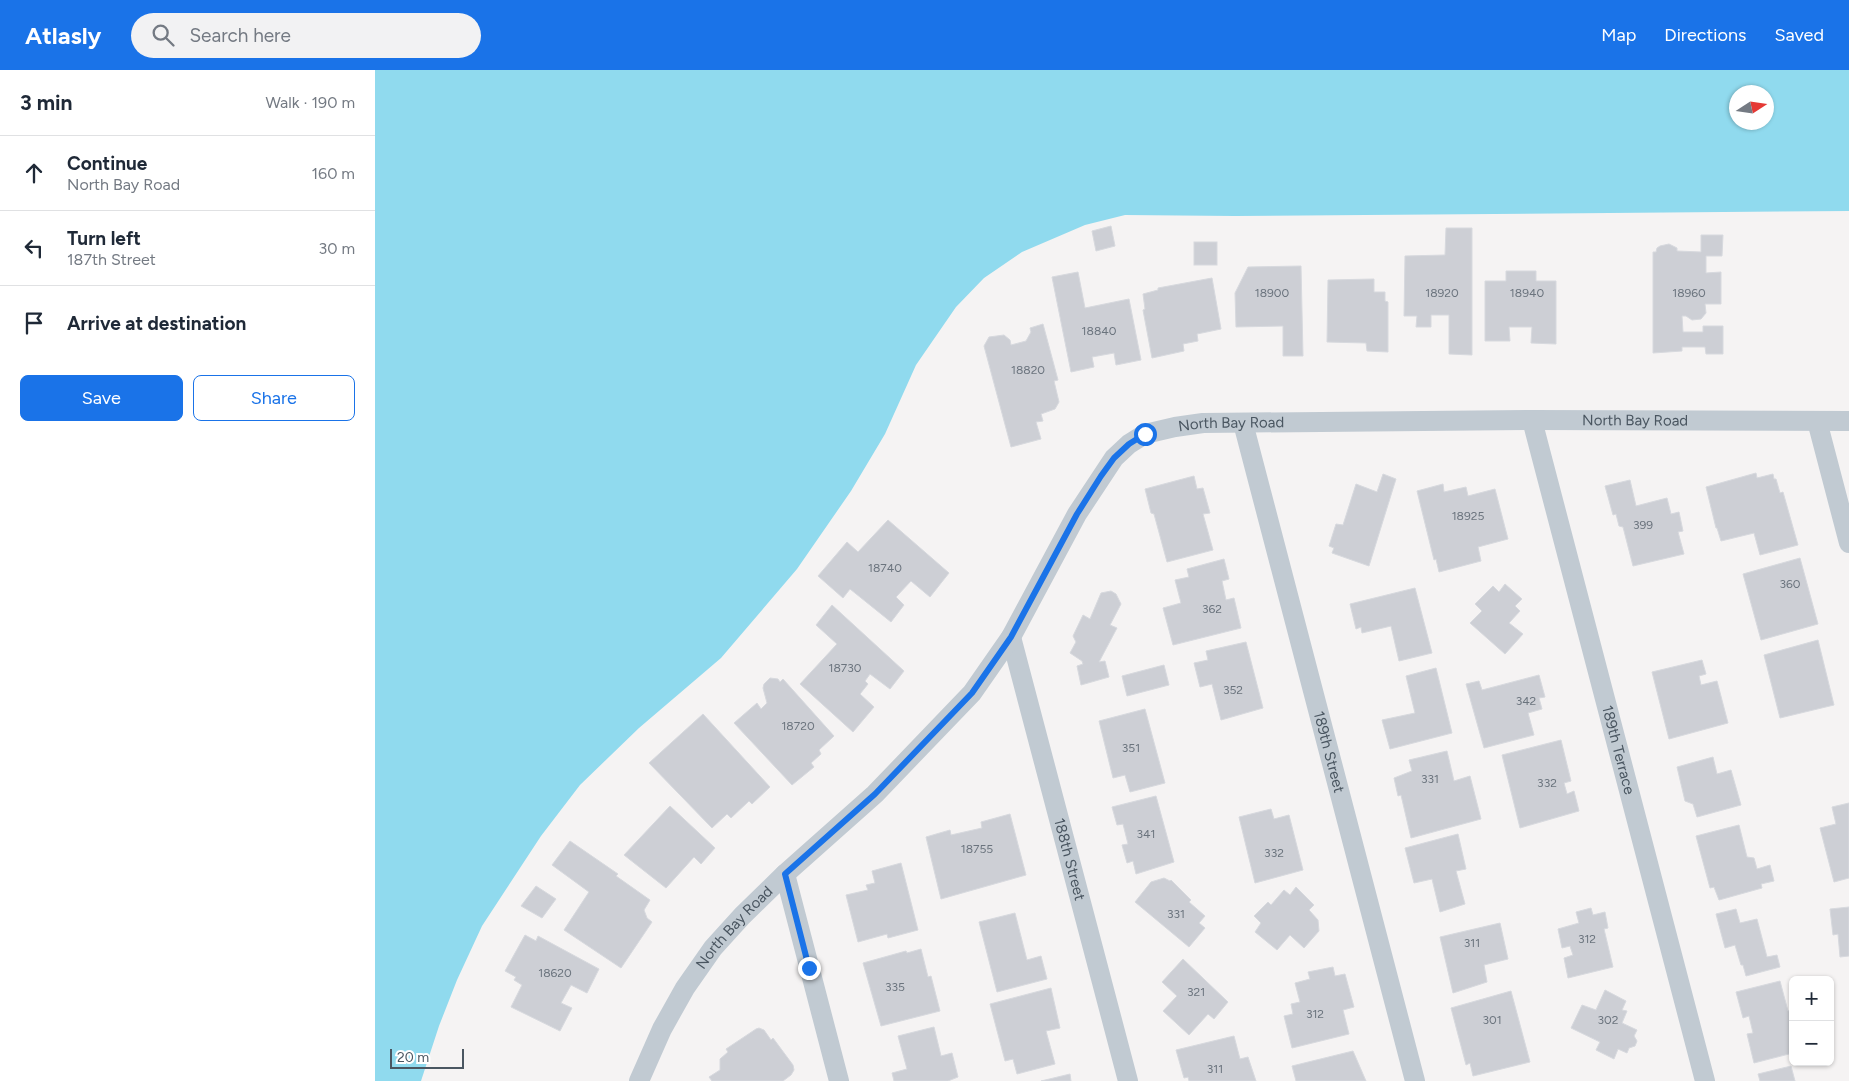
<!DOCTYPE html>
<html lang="en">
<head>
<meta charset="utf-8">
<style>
  :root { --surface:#fff; --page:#f2f2f3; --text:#1f2937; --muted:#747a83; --line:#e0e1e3; --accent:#1a73e8 }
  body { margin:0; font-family:Figtree,sans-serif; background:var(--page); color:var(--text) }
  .controls { position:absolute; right:15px; bottom:15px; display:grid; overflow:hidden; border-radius:8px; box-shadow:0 1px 4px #0004 }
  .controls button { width:45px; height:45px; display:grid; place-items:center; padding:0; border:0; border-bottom:1px solid var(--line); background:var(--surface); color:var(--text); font:25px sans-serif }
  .compass { position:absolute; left:1354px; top:15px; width:45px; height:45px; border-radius:50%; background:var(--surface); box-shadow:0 1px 4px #0004; rotate:78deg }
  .scale { position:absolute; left:15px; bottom:12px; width:74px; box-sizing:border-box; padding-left:5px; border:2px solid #4a5661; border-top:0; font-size:14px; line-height:18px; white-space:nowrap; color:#4a5661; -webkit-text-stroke:4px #fff; paint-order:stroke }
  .stop { position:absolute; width:15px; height:15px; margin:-11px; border:4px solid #1a73e8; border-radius:50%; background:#fff }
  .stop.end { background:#1a73e8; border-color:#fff; box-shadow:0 1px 5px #0008 }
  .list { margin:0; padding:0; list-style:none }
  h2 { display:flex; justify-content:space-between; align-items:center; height:65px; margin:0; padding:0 20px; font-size:21px }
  h2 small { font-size:16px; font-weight:400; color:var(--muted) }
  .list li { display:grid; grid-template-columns:32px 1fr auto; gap:15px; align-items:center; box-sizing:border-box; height:75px; padding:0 20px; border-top:1px solid var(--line) }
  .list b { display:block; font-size:19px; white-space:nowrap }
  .list p { margin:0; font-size:16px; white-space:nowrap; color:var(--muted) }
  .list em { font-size:16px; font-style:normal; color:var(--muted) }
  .actions { display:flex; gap:10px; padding:15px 20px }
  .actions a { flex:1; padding:11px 0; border:1px solid var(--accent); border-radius:8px; text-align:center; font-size:18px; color:var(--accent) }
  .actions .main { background:var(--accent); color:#fff }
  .icon { flex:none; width:28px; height:28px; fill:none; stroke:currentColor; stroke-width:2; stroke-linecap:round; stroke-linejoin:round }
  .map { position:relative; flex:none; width:1474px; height:1011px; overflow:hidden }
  header { display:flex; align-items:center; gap:30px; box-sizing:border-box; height:70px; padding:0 25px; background:var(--accent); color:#fff }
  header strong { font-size:24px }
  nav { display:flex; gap:28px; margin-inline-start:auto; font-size:18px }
  .search { width:350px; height:45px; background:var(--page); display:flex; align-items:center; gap:12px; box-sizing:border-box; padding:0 18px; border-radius:28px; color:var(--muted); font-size:19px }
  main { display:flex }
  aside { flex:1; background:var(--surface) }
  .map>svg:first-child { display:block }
</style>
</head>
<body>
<header>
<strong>Atlasly</strong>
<div class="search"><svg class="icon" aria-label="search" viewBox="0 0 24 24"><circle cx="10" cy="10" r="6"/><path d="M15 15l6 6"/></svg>Search here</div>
<nav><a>Map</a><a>Directions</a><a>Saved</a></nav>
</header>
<main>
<aside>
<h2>3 min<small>Walk · 190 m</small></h2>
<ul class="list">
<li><svg class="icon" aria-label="ahead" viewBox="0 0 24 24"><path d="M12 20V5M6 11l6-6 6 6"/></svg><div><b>Continue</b><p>North Bay Road</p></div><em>160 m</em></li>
<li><svg class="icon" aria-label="left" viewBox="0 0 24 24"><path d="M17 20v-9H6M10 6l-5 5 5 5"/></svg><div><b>Turn left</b><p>187th Street</p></div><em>30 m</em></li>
<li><svg class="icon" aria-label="arrive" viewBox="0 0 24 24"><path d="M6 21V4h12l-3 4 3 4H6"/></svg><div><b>Arrive at destination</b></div></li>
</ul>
<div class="actions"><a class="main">Save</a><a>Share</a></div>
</aside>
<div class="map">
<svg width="1474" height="1011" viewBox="0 0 1474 1011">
  <rect width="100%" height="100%" fill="#f5f3f3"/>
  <path fill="#90daee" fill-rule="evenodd" d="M0,0H1474V141L860,146L750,145L710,155L647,182L609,208L581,237L541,295L510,364L476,421L422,499L346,588L264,658L205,715L166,766L107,856L82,910L64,956L46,1011H0ZM1362,22H1392V52H1362Z"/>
  <g fill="#cdcfd5" stroke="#d7d9de">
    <path d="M736,156L740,176L721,181L717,161Z"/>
    <path d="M1071,158H1097V285L1074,284V245H1056V257H1041L1042,246H1029L1030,186L1070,185Z"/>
    <path d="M1326,165H1348L1347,186H1331V203L1346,202V234H1330L1331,243L1326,249L1317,250L1311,246H1307L1308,262H1328V256H1348V284H1331L1330,277H1307V281L1278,283V182H1281L1282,178L1285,176L1294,174L1302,178V181L1326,182Z"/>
    <rect x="819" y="172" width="23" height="23"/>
    <path d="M926,196L928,286H908V256L861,257L860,223L873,197Z"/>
    <path d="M1131,201H1161V211H1181V274L1156,273L1157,257H1134L1135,271H1110V211H1131Z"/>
    <path d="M703,202L710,238L754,229L766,290L741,295L739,283L717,287L719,297L696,302L677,207Z"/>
    <path d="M837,208L846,259L822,264L823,271L808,274L809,281L777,288L768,240L770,239L768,224L783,220V218Z"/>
    <path d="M999,209V222H1010V231L1013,232V282L992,281L991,273L952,272L953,210Z"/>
    <path d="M668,254L683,310L679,311L684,332L680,339L666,344L668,351L661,352L666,369L636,377L609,276L614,267L629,265L635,270L636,275L651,271L656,262L655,258Z"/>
    <path d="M1381,403L1382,408L1398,404L1399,409H1401L1405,423L1408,422L1423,475L1385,485L1379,463L1346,471L1342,458H1341L1331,417Z"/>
    <path d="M1008,404L1021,409L994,496L957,483L959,478L954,476L961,454L968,455L981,414L1002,422Z"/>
    <path d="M819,406L822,419L828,418L835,443L828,444L838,480L792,492L779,444L776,443L770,419Z"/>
    <path d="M1255,410L1261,436L1292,428L1296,444L1304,442L1308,461L1303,462L1309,484L1258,496L1248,457L1244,456L1241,444L1238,445L1230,416Z"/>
    <path d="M1068,414L1069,422L1091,417L1093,426L1120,419L1133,469L1103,477L1106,491L1064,502L1061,489L1059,490L1042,421Z"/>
    <path d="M513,450L574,503L555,527L536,511L521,527L529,535L516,552L475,519L468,528L443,506L472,472L483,482Z"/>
    <path d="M1425,488L1443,554L1386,570L1368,504Z"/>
    <path d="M849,489L854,509L847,511L851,530L859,528L866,558L798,575L788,538L806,533L800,510L814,507L812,499Z"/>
    <path d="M1130,514L1147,529L1140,536L1145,541L1134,553L1148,564L1130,584L1095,553L1107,541L1100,534L1118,516L1124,522Z"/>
    <path d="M1040,518L1057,583L1024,591L1016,556L987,563L986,557L981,559L975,534Z"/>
    <path d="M736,521L741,524L746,534L735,555L742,558L724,592L730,591L734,607L706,615L702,596L708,594L707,591L695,583L701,572L698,566L708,545L715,549L726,523Z"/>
    <path d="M457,535L529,601L515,619L495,604L490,611L493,614L485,624L499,637L478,662L425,614L462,574L441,555Z"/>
    <path d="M1443,570L1459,635L1405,648L1389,585Z"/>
    <path d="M871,572L888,638L846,650L837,614L825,617L819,593L833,590L831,581Z"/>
    <path d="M1327,590L1331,604L1324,606L1326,615L1342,611L1353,653L1294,669L1277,602Z"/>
    <path d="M789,595L794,615L752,626L747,606Z"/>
    <path d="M1061,598L1077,663L1015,679L1007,650L1040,643L1031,606Z"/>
    <path d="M1164,605L1170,627L1164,628L1167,639L1153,643L1159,665L1109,678L1091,614L1104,611L1107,620Z"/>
    <path d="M395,608L403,609L405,612L408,609L459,666L444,680L446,684L436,693L439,697L417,715L359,653L382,633L386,639L392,633L388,618L389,614Z"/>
    <path d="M770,639L790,713L755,722L750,705L738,708L724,651Z"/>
    <path d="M328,644L395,717L377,734L374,731L356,748L352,744L337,758L274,693Z"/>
    <path d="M1186,670L1196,711L1189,713L1192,724L1199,721L1204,741L1145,758L1127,685Z"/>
    <path d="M1072,681L1079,711L1095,706L1106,749L1036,768L1026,725L1023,726L1019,708L1037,701L1034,690Z"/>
    <path d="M1338,687L1342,704L1356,700L1366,735L1322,747L1318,734L1310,731L1302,697Z"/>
    <path d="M781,726L799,792L761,804L758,791L752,793L747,775L753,774L748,754L742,755L737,737Z"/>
    <path d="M1474,733V808L1459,812L1445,758L1461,754L1457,737Z"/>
    <path d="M295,736L340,778L326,794L319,787L291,818L249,785Z"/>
    <path d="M896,739L899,749L914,745L928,800L880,813L864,747Z"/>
    <path d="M635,744L651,805L566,829L551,767L575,760L576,765L607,758L606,752Z"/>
    <path d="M1364,755L1372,787L1379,788L1382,799L1395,795L1399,811L1386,814L1387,818L1344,830L1339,817L1335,818L1321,766Z"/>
    <path d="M1083,764L1091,799L1081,801L1090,834L1065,842L1057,809L1039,813L1030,778Z"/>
    <path d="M195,771L243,804L241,806L275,830L269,840L272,848L277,852L246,898L189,860L214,822L177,795Z"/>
    <path d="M526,793L543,860L513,868L512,864L483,872L471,825L493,820L491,815L500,813L497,801Z"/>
    <path d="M789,808L795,811L796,810L816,830L814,832L830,846L824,853L830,858L814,877L760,832L776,812Z"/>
    <path d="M161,816L181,829L167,848L146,836Z"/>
    <path d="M921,817L939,835L934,840L943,850L944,861L929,878L915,865L902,880L880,862L886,853L879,846L893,832L896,835L909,820L915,825Z"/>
    <path d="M1474,837V886L1465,887L1463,864L1458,865L1455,839Z"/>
    <path d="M1216,838L1218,845L1230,842L1233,858L1229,859L1238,897L1193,908L1189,888L1198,885L1195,876L1187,878L1183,859L1204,853L1201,842Z"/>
    <path d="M1361,839L1365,853L1382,849L1392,887L1402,885L1405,897L1371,906L1368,895H1366L1360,875L1350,878L1341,844Z"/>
    <path d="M640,843L652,890L666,886L672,909L622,922L604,852Z"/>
    <path d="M1125,853L1133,889L1109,895L1112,912L1078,923L1065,867Z"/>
    <path d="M150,865L161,871L163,866L224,899L212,923L196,915L186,933L197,938L185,961L136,937L147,915L139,910L141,907L130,901Z"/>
    <path d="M546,879L553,907L556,906L565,941L506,956L488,893L531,881L532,883Z"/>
    <path d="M808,889L853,932L839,949L833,944L814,965L788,941L802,926L787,912Z"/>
    <path d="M958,897L960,906L970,904L979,937L968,940L974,964L917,978L909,946L918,944L916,934L925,932L920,913L935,909L933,902Z"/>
    <path d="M1405,911L1413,941L1418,940V983L1379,993L1372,964L1378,963L1374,946L1368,948L1361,922Z"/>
    <path d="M676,918L685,958L671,961L680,994L642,1004L638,989L630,991L615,934Z"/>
    <path d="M1230,920L1251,931L1247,940L1252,941L1247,953L1262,960L1259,966L1262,971L1260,976L1254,978L1252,983L1243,979L1239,989L1221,980L1225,972L1196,958L1207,935L1221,940Z"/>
    <path d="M1136,921L1155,992L1098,1006L1095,993L1091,995L1076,938Z"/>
    <path d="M559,957L566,986L577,983L583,1007L573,1011H519L517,1003L532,999L523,966Z"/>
    <path d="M384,958L389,960L396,970L398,968L418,995L419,1000L416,1005L408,1011H337L334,1007L345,1000V989L353,982L351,979L381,959Z"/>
    <path d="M859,966L865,989L873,987L881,1011H814L813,1007L809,1008L801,980Z"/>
    <path d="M978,981L991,1011H921L917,996Z"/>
    <path d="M1416,996L1420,1011H1385L1383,1004Z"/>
    <path d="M695,1004L696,1011H666Z"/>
  </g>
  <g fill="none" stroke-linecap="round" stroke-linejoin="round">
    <g stroke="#c1cad2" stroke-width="20">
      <path id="s1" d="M1157,350L1330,1011"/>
      <path d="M1442,351L1474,473"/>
      <path id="s2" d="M868,353L1040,1011"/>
      <path id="s3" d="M636,567L753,1011"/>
      <path d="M410,804L464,1011"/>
      <path id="s4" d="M264,1011L287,959L310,918L338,878L367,846L410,804L500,724L597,623L636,567L702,444L739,388L754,374L770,364L800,357L828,353L1157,350L1474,351"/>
    </g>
  </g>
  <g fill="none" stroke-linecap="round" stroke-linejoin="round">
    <path stroke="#1a73e8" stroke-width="6" d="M434,898L410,804L500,724L597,623L636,567L702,444L726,406L739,388L754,374L770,364"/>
  </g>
  <g text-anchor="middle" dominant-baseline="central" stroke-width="4" stroke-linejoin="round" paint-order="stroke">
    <g font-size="12" fill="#6b747e">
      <text x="897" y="223">18900</text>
      <text x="1067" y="223">18920</text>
      <text x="1152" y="223">18940</text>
      <text x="1314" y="223">18960</text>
      <text x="724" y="261">18840</text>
      <text x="653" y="300">18820</text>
      <text x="1093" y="446">18925</text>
      <text x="1268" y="455">399</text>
      <text x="510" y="498">18740</text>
      <text x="1415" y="514">360</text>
      <text x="837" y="539">362</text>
      <text x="470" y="598">18730</text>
      <text x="858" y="620">352</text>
      <text x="1151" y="631">342</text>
      <text x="423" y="656">18720</text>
      <text x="756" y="678">351</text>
      <text x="1055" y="709">331</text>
      <text x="1172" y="713">332</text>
      <text x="771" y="764">341</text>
      <text x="602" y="779">18755</text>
      <text x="899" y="783">332</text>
      <text x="801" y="844">331</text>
      <text x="1212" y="869">312</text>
      <text x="1097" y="873">311</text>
      <text x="180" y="903">18620</text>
      <text x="520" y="917">335</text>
      <text x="821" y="922">321</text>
      <text x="940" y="944">312</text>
      <text x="1117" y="950">301</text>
      <text x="1233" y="950">302</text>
      <text x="840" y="999">311</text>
    </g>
    <g font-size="15" fill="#4a5661" stroke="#fff">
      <text stroke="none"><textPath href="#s4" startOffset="1322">North Bay Road</textPath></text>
      <text stroke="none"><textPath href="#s4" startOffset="918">North Bay Road</textPath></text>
      <text stroke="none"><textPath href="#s1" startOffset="341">189th Terrace</textPath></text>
      <text stroke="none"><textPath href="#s2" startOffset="340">189th Street</textPath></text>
      <text stroke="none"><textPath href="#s3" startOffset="230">188th Street</textPath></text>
      <text stroke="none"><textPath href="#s4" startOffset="182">North Bay Road</textPath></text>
    </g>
  </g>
</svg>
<div class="controls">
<button>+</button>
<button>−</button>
</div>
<svg class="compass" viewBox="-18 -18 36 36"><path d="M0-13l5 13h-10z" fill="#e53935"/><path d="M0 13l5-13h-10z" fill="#747a83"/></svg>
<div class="scale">20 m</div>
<div class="stop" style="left:770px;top:364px"></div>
<div class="stop end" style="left:434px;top:898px"></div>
</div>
</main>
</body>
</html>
